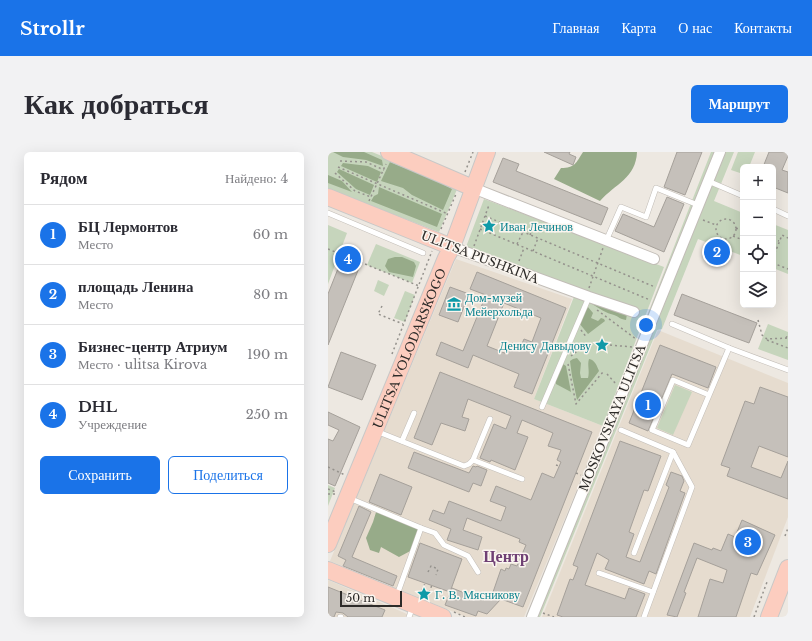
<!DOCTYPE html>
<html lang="ru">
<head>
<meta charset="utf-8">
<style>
  :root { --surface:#fff; --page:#f2f2f3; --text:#2b2b33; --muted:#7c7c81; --line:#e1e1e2; --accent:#1a73e8 }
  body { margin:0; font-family:"Libre Baskerville",serif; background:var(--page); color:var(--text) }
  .controls { position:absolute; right:12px; top:12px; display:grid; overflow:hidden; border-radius:6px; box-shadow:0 4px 16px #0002 }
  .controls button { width:36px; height:36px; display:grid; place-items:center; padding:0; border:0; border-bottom:1px solid var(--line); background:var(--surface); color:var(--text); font:20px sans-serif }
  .scale { position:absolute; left:12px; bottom:10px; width:62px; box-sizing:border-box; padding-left:4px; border:2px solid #2d2b29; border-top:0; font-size:11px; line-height:14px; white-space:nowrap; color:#2d2b29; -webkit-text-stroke:3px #faf5ef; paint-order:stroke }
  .you { position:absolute; left:318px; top:173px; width:14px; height:14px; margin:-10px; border:3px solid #fff; border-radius:50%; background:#1a73e8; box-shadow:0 0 0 6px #1a73e833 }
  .badge { display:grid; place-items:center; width:26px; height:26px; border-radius:50%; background:var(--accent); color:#fff; font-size:13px; font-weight:700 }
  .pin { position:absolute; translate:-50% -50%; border:2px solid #fff; box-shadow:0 1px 4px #0006 }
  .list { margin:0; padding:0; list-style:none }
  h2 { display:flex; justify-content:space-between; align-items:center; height:52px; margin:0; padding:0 16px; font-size:17px }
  h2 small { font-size:13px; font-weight:400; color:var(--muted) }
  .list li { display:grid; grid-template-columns:26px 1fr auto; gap:12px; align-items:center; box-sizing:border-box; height:60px; padding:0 16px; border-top:1px solid var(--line) }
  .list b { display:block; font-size:15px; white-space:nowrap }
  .list p { margin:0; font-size:13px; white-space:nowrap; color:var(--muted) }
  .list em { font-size:13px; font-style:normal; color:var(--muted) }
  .actions { display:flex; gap:8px; padding:12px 16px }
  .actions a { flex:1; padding:9px 0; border:1px solid var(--accent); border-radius:6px; text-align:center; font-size:14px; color:var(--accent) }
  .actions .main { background:var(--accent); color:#fff }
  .icon { flex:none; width:22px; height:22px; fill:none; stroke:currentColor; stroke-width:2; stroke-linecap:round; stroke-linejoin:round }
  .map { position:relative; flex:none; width:460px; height:465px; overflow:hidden; border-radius:6px }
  header { display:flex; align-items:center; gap:24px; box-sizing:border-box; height:56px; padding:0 20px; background:var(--accent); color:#fff }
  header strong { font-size:19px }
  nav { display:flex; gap:22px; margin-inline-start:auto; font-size:14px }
  .intro { display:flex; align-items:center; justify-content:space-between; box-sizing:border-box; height:96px; padding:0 24px }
  h1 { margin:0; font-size:28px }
  .button { padding:10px 18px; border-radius:6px; background:var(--accent); color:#fff; font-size:14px; font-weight:700 }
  main { display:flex; gap:24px; padding:0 24px }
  aside { flex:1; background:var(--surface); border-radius:6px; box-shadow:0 4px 16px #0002 }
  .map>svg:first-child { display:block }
</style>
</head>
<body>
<header>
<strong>Strollr</strong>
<nav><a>Главная</a><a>Карта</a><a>О нас</a><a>Контакты</a></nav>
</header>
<div class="intro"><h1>Как добраться</h1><a class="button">Маршрут</a></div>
<main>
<aside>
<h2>Рядом<small>Найдено: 4</small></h2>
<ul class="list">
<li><span class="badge">1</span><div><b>БЦ Лермонтов</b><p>Место</p></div><em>60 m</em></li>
<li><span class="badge">2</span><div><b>площадь Ленина</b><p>Место</p></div><em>80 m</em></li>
<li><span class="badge">3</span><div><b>Бизнес-центр Атриум</b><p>Место · ulitsa Kirova</p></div><em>190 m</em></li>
<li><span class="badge">4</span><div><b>DHL</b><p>Учреждение</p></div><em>250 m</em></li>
</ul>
<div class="actions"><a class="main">Сохранить</a><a>Поделиться</a></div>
</aside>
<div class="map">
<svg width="460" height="465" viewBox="0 0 460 465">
  <rect width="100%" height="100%" fill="#ede8e1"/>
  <g fill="#e6dccf">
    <path d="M128,107L244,147L206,247L275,274L196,465H138L2,409Z"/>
    <path d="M330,178L460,231V365L422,465H214Z"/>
    <path d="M0,428L86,465H0Z"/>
  </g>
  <g fill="#c6d5bc">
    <path d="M0,0H44L130,35L111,80L0,37Z"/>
    <path d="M383,0H406L386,49L415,61V104L370,87L334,177L329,178L212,465H198L276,274Z"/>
    <path d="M410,0H427L421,15H415V22L403,18Z"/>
    <path d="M156,47L336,115L275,274L206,247L249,137L138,95Z"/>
    <path d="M445,72L460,78V122L445,116Z"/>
    <path d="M0,73L19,81L0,132Z"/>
    <path d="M48,92L92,110L84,131L39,113Z"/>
    <path d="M50,128L61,133L56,144L46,139Z"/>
    <path d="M77,139L87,143L77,170L66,166Z"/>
    <path d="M440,172L460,180V208L430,197Z"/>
    <path d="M347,233L364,240L345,283L329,276Z"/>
    <path d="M0,333L7,336L0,354Z"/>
  </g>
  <g fill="#97ab89">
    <path d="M5,0H36L54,8L55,14L38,8L15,5Z"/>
    <path d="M255,0H309C308,26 287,32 272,49L226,27L233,16C247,16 248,11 255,0Z"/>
    <path d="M62,10L109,29L124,37L115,58L84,43L75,36L53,29Z"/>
    <path d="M15,11L40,14L53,20L49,30L13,14Z"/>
    <path d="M11,17L46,33L42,43L28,37L9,20Z"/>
    <path d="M0,23L14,29L24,40L0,31Z"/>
    <path d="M51,35L114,62L109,75L43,49L46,44L50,42Z"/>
    <path d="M67,105H74L86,110L88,114L85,125L61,120L57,114L60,107Z"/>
    <path d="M264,149L299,162L298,168C291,167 292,165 286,163C278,161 272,157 264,152Z"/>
    <path d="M260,155L265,161L263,166L270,169L273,166L276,167L277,169L260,182L251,171Z"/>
    <path d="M249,206L253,211L252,221L253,226H260C262,219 259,213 261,207C267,208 269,214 271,219L249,248L244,224L242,209L245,207Z"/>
    <path d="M235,212L238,214L243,240L228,232V228Z"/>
    <path d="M49,357L93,376L86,397L71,405L53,395L51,401L42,398L38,386L45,370Z"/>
  </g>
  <g fill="#c5c0ba" stroke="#a5a09a" fill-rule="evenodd">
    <path d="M216,0H242L241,2L248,5L245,13Z"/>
    <path d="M349,0H374L357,43L336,35Z"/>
    <path d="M441,0H460V4L454,18L460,20V41L445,35V15H435Z"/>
    <path d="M175,6L191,12L188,19L280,56L273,73L165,30Z"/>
    <path d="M339,45L356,52L336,100L287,79L295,62L326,75Z"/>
    <path d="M15,104L33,111L0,193V142Z"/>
    <path d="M149,120L238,156L204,242L186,235L191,222L145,203L140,216L108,203L113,190L135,199L158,143L142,137ZM176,151L213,166L204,190L196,187L193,194L184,191L179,202L159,194Z"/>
    <path d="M122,135L141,142L130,170L111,163Z"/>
    <path d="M354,142L429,171L421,191L346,163Z"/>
    <path d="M332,193L388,215L380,236L344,222L320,279L301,271Z"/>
    <path d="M13,200L48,213L34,248L0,235Z"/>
    <path d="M112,220L264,280L195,455L173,447L159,462L150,459L148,464L117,453L124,436L154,448L164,443L173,417L177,419L178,416L181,417L183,412L189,414L198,393L191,390L192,387L139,366L135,378L154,385L150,398L119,388L123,377L101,368L105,358L116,362L121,349L173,369L178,355L162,349L168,334L203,348L214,321L226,326L233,310L229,308L233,298L220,294L225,281L194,268L189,281L200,285L187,318L163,308L162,310L152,306L166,272L178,277L183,264L140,247L134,265L141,267L137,279L113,271L104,293L86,286Z"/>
    <path d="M432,235L460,245V305L431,294L423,315L453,326L460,309V347L399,324L402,316L393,313L417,249L426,252Z"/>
    <path d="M0,260L32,275L7,334L0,331V287L5,289L11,278L0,273Z"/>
    <path d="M292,289L333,304L320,339L316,338L301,380L306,382L298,405L312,410L341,335L338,333L343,320L354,324L356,329L352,339L357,341L328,422L321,419L316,432L277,417L281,408L269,401L257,433L297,447L301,436L317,442L308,465H235L229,463L242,427L245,428L250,415L245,413Z"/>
    <path d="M86,300L141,321L145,314L148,315L149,314L159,318L153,334L145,331L141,340L80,316Z"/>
    <path d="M52,322L84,335L73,363L41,350Z"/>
    <path d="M31,354L43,360L24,405L69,424L65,434L15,414L18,408L10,404Z"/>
    <path d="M414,368L447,383L429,423L423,421L408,465H370L382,427L395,431L399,418L369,406L356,440L358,441L349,465L339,463L366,391L384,398L385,396L393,399L400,382L407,385Z"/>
    <path d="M92,391L134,407L122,440L80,425Z"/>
    <path d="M0,435L42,452L57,458L54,465H20L15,461L8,460L6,465H0Z"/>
  </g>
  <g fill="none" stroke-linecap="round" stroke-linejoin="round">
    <defs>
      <g id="lane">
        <path d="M380,29L415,44"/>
        <path d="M445,57L460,64"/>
        <path d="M0,61L95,101"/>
        <path d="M278,89L293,55L318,65L328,36L370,53"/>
        <path d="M344,172L401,196L460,218"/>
        <path d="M381,243L345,228L324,278L360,293L401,196"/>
        <path d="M214,255L261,145"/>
        <path d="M293,278L345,300L364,335L316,465"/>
        <path d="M48,279L136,314L141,312L145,308L162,267"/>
        <path d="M74,289L86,261"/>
        <path d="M145,308L194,327"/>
        <path d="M21,346L93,376L69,443"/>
        <path d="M93,376L107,381L116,393L140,404L150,420"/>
        <path d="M306,401L345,300"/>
        <path d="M271,421L325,440"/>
        <path d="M12,465H13"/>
        <path d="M81,465L85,454"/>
      </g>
      <g id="street">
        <path d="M145,36L326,107"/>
        <path d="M124,95L261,145L306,160"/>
        <path d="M204,465L392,0"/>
      </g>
      <g id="primary">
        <path d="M61,0L145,36"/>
        <path d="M0,45L124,95"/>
        <path id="s1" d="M0,392L118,106L124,95L159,0"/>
        <path d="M0,418L115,465"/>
        <path d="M441,465L460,416"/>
      </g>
    </defs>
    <use href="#lane" stroke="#c2bdb7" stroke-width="6"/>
    <use href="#street" stroke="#c2bdb7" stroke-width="12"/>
    <use href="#primary" stroke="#c8c8c7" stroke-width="18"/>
    <g stroke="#94918c" stroke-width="1.5" stroke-dasharray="2 3" stroke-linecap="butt">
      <path d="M12,9L38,10L56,18"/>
      <path d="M10,15L120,62"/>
      <path d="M137,20L145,0"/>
      <path d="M7,21L27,39L43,45"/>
      <path d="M41,49L58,12"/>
      <path d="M157,64L327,135"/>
      <circle cx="398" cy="77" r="10"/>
      <path d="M375,68L388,73"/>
      <path d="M408,76L415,79"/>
      <path d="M113,77L128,42"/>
      <path d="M152,77L322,148"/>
      <path d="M202,83L207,70"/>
      <path d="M405,84L415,88"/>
      <path d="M445,88L451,89"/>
      <path d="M189,92L195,80"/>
      <path d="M146,94L161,53"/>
      <path d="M0,97L91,134"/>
      <path d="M205,99L210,86"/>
      <path d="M445,106L454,83L460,86"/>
      <path d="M191,109L196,96"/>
      <path d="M445,111L460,117"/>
      <path d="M261,136L275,96"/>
      <path d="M54,154L50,162L75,172"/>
      <path d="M269,158L308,187"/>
      <path d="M430,168L434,183L439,187L460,186"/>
      <path d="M253,178L259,186"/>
      <path d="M458,186L460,182"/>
      <path d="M439,188L460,196"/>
      <path d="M282,193L304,195"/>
      <path d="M64,202L104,99"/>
      <path d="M243,204L258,192"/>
      <path d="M240,212L248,252L275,220"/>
      <path d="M279,222L289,233"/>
      <path d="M228,313L231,314"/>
      <path d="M0,315L17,323"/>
      <path d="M248,321L253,323"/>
      <path d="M0,337L8,340"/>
      <path d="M0,342H8"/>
      <path d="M457,384L460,376"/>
      <path d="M100,420L103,414L110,417L108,423"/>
      <path d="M92,443L97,431"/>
      <path d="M99,445L104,433"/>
      <path d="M126,460L137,465"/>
      <path d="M215,461L226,465"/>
      <path d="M426,465L439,430"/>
    </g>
    <use href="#lane" stroke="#fff" stroke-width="5"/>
    <use href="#street" stroke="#fff" stroke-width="10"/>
    <use href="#primary" stroke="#fccdbf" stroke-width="16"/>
  </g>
  <defs>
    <symbol id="sight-bare" viewBox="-9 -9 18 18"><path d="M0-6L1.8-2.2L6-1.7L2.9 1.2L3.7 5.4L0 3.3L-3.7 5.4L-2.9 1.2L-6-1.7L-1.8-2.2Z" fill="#0f9aa8" stroke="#faf5ef" stroke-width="2.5" paint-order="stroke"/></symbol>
    <symbol id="museum-bare" viewBox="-9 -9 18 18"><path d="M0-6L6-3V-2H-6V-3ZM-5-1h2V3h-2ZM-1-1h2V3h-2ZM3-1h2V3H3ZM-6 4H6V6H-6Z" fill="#0f9aa8" stroke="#faf5ef" stroke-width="2.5" paint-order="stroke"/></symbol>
  </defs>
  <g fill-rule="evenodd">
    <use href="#sight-bare" x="151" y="64" width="20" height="20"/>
    <use href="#museum-bare" x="116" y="142" width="20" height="20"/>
    <use href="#sight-bare" x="264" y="183" width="20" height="20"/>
    <use href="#sight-bare" x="86" y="432" width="20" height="20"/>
  </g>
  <g text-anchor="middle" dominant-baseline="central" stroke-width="3" stroke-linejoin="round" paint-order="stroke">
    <g font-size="12" fill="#0d838f" stroke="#faf5ef" text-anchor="start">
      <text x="172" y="74">Иван Лечинов</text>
      <text x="137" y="145">Дом-музей<tspan x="137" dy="14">Мейерхольда</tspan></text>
      <text x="263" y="193" text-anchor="end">Денису Давыдову</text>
      <text x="107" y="442">Г. В. Мясникову</text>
    </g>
    <g font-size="12" fill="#2d2b29" stroke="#faf5ef">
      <text transform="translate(152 105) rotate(21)">ULITSA PUSHKINA</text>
      <text stroke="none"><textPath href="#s1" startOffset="212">ULITSA VOLODARSKOGO</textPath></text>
      <text transform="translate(284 266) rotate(-68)">MOSKOVSKAYA ULITSA</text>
    </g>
    <g font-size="16" font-weight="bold" fill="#6f4074" stroke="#faf5ef">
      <text x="178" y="404">Центр</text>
    </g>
  </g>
</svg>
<div class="controls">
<button>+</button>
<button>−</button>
<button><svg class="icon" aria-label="locate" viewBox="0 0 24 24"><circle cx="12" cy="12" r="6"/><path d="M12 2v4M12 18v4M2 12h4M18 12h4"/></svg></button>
<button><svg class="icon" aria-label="layers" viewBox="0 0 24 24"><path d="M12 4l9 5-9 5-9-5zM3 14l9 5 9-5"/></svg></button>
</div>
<div class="scale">50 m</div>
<div class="you"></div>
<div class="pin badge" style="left:320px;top:253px">1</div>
<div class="pin badge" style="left:389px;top:100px">2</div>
<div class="pin badge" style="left:420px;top:390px">3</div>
<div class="pin badge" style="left:20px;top:107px">4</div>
</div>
</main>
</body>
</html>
